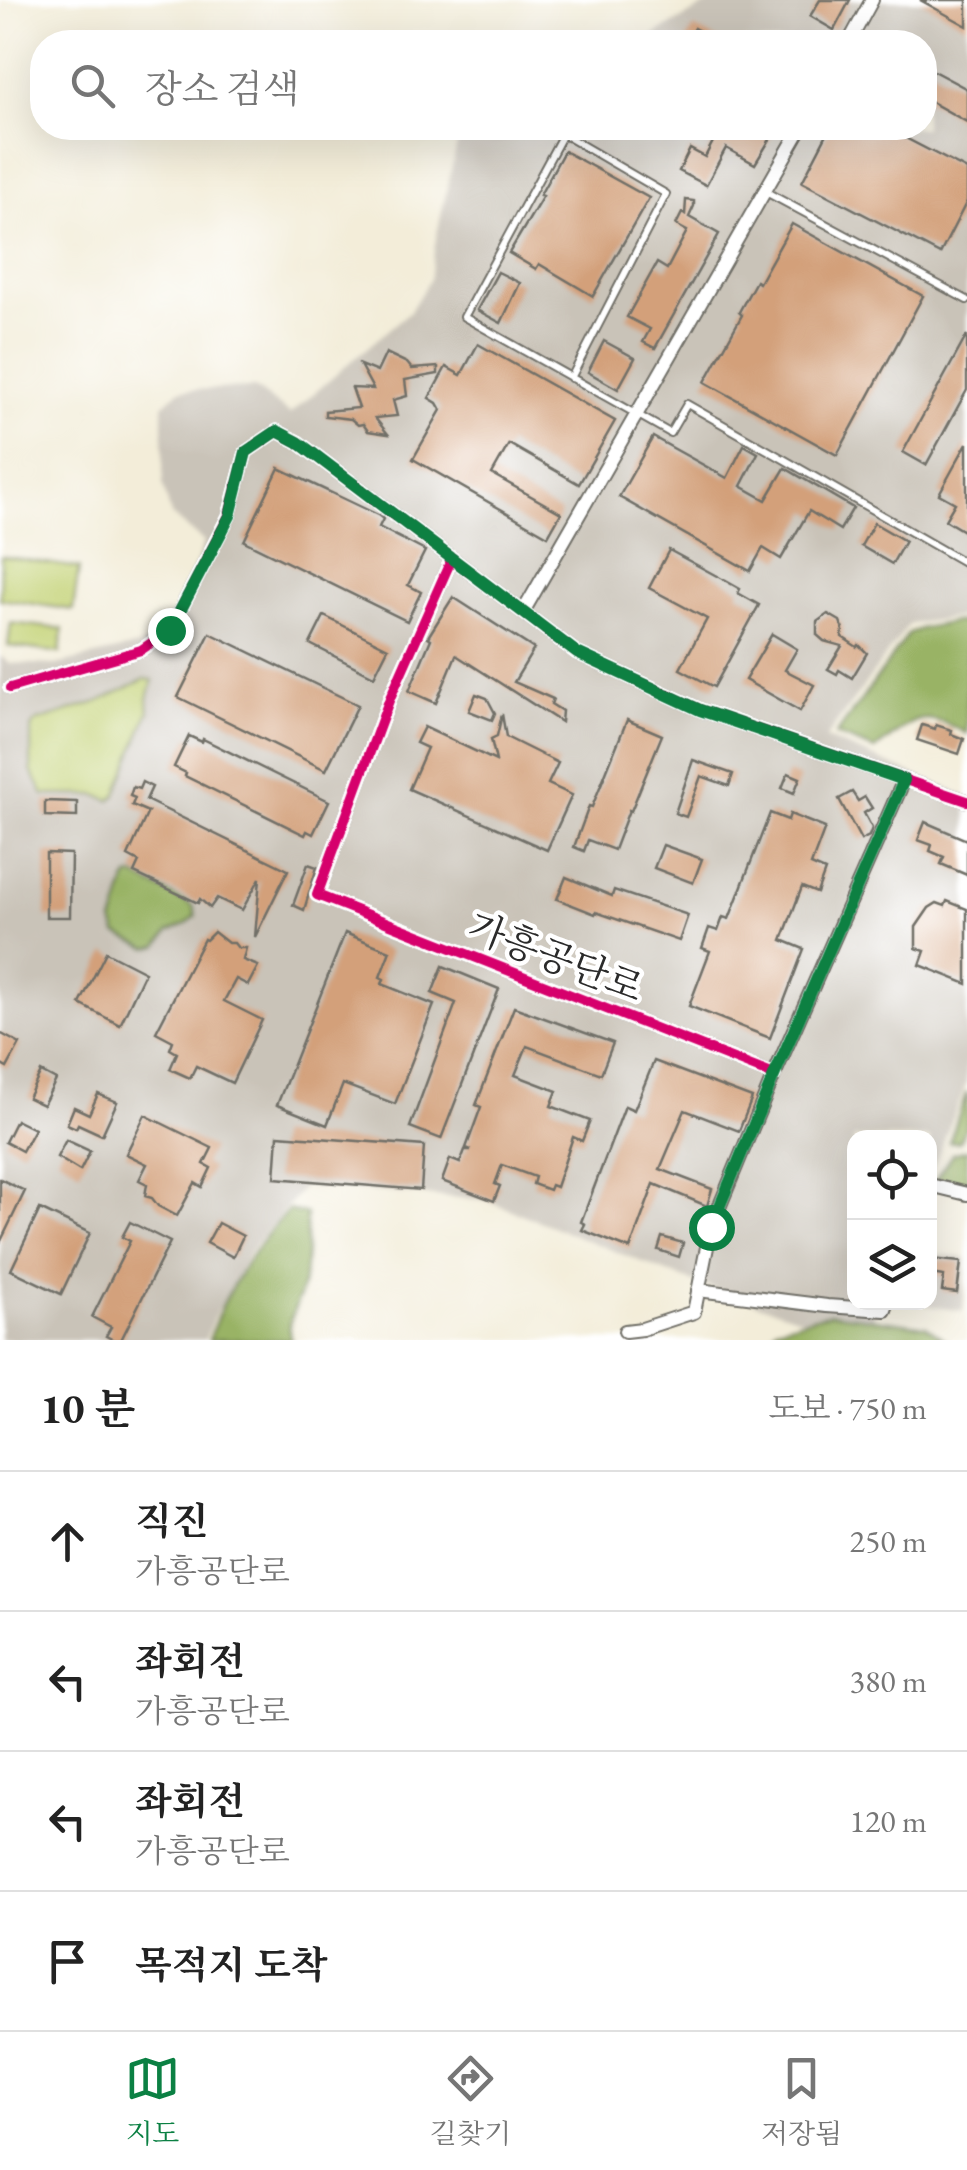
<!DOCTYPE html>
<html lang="ko">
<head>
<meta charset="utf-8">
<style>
  :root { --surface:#fff; --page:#f6f6f6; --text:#222; --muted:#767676; --line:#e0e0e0; --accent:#0b8043 }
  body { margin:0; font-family:"EB Garamond","Noto Serif KR",serif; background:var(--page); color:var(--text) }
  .controls { position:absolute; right:30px; bottom:30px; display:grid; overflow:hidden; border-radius:20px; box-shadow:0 10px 40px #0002 }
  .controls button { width:90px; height:90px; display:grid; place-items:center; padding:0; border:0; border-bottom:2px solid var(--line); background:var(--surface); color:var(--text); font:50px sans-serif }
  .stop { position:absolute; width:30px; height:30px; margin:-22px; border:8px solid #0b8043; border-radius:50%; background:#fff }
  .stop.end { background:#0b8043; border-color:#fff; box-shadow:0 2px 10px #0008 }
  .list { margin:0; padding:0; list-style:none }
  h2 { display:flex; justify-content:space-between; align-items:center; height:130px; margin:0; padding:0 40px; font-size:42px }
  h2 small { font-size:32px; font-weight:400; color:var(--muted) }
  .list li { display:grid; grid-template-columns:65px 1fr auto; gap:30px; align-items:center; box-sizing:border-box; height:140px; padding:0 40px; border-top:2px solid var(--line) }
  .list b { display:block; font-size:38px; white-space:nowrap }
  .list p { margin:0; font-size:32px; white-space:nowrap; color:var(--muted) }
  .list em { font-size:32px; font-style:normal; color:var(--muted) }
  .icon { flex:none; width:55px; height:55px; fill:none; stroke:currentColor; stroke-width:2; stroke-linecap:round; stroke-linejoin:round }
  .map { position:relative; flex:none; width:967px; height:1340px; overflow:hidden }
  .search { position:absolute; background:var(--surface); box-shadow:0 10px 40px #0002; left:30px; right:30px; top:30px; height:110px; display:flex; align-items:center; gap:25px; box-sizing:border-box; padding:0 35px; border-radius:40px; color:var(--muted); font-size:38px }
  .sheet { height:690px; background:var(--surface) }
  nav { display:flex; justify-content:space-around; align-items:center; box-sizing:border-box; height:140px; border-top:2px solid var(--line); background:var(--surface); font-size:28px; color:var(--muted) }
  nav a { display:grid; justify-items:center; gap:5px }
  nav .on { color:var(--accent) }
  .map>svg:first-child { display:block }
</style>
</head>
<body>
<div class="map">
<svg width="967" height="1340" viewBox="0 0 967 1340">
  <rect width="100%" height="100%" fill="#fff"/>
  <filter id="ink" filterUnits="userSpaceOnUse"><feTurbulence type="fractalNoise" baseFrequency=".01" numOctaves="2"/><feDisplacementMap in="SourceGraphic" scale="20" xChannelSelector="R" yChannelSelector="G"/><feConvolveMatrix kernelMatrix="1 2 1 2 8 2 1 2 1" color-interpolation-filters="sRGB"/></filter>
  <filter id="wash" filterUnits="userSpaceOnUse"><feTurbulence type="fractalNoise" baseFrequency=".0048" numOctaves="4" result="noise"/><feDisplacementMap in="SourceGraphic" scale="40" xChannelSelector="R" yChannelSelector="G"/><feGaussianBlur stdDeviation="2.25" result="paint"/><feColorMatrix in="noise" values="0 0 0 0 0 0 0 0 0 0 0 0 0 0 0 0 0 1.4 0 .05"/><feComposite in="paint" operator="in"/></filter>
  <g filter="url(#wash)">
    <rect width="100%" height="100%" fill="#f3edd9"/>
    <g fill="#c9c3b8">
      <path d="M715,0H967V616L909,624L826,738L967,796V1082L930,1176V1138H854V1302L879,1303L864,1340L682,1278L486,1200L304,1186L250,1252L213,1319L205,1340H0V656L10,663L56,665L138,646L170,630L204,542L171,515L163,486V405L180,390L255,388L290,414L410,311L430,279L436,238L457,144L512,128H924V42H642Z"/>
      <path d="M930,1253L966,1258L963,1311L910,1303L930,1302Z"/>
    </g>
    <g fill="#c2d173" stroke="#767e4f" stroke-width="2.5">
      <path d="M1,556L79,568L73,610L0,599Z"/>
      <path d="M11,623L63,629L60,653L8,646Z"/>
      <path d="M145,679L153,680L148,699L149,711L116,796L110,800L96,795H44L31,771V728L35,722L100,701Z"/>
    </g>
    <g fill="#99b365" stroke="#626f48" stroke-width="2.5">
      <path d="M954,622H967V734C919,707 915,720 875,750L836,735L909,633L922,628Z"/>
      <path d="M134,876L193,906L196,916L186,924L169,932L158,946L148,948L117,934L113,922C120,906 120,892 129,877Z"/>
      <path d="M967,1092V1124L959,1142H949Z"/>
      <path d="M967,1150V1192L936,1178L952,1154Z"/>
      <path d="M288,1210L306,1214C306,1241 308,1268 300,1294C296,1309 285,1325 291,1340H209C224,1291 254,1248 288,1210Z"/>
      <path d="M831,1313L926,1326L945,1340H768L776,1327Z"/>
    </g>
    <g id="blocks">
      <g fill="#d3a07a">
        <path d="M820,0H850L834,30L810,16Z"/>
        <path d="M920,0H967V26Z"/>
        <path d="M694,28L721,42H685Z"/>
        <path d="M924,66L967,89V122L924,98Z"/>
        <path d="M732,128H777L755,164L726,148L706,185L679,171L690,149L705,157L718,132L727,137Z"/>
        <path d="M830,128H886L967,170V201L940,254L802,182Z"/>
        <path d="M564,151L649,198L593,296L539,264L536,269L509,253L543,196L540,195Z"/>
        <path d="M686,200L694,201V206L689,217L719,234L655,348L643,342L650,329L627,317L657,263L667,269L687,231L676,225L682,213L685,215Z"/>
        <path d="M792,224L923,296L837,455L705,382L742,315L739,312L756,281L759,283Z"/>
        <path d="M498,272L520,283L501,323L477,310Z"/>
        <path d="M967,335V390L926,465L903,452Z"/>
        <path d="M604,341L635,358L618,389L588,372Z"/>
        <path d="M478,344L615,421L579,484L509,444L492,474L561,513L548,536L413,459L441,410L437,403L429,398L446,367L461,375Z"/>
        <path d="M386,353L407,363L412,369L438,367V374L405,380L407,396L393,400L397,416L375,418L388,434L368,431L363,424L358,425L351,419L325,416V411L359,408L352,388L373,389L360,365L377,372Z"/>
        <path d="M653,437L727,478L744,445L758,453L741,486L766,500L785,468L853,508L840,530L809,511L781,559L763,548L750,571L619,497Z"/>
        <path d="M967,443V533L945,520L955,503L939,494Z"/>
        <path d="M279,468L378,515L383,519L379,527L425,551L408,585L421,592L407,621L244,541Z"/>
        <path d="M874,523L905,541L892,564L861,546Z"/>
        <path d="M669,550L726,581L740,589L738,593L759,605L714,687L680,669L707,619L649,588Z"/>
        <path d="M453,597L534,649L514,682L553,699L551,704L562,711L561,722L456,655L436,703L409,691L431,639L428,637Z"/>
        <path d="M828,614L840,621L843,629L842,637L857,647L859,645L867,653L852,678L839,670L837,674L828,669L842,646L824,641L817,635V622Z"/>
        <path d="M324,616L388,648L374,676L310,644Z"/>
        <path d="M210,633L358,705L326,770L178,697Z"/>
        <path d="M772,634L797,649L785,670L814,685L800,711L745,680Z"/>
        <path d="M476,694L487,698L495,713L492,720L469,711Z"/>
        <path d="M502,714L506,737L558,763L548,784L572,795L547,850L409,789L427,748L416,743L424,727L496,761L491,739L497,736Z"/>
        <path d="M627,720L662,735L631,811L629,810L614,850L588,840L584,851L574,847L589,806L592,807Z"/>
        <path d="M922,725L935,729L936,725L952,730L951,734L964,739L959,754L917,740Z"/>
        <path d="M189,736L202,742L203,739L329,801L313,834L307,831L305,835L185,776L186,773L174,767Z"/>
        <path d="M693,760L733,774L729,786L701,776L686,817L675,813Z"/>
        <path d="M788,773L800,778L794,793L782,788Z"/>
        <path d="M142,782L152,787L146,800L288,870L255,937L260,878L242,910L217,898L210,908L200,899L198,903L134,873L139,862L128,856L148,812L132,805L135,798L130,796L133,787L139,789Z"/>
        <path d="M852,792L858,801L865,797L872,808L864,813L872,828L869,836L861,840L839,799Z"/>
        <path d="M45,801L77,802V817L45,816Z"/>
        <path d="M770,813L788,820L790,814L825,828L811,865L825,871L817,893L802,887L782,940L804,949L770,1038L689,1006L710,951L702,948L709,928L718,931L723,917L729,919Z"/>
        <path d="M925,822L967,840V875L941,864L944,857L930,851L932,845L918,840Z"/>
        <path d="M663,845L702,859L693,883L654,868Z"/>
        <path d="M46,853L71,854L70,917H46Z"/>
        <path d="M308,864L317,867L304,910L293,905Z"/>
        <path d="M566,877L612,896L614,890L688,915L679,941L596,912L595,914L557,899Z"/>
        <path d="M947,901L967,909V984L920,965L925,951L916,948V927L929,908L937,903L945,906Z"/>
        <path d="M214,932L228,943H234L238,948H246L243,960L258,966L248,985L236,979L224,1001L262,1020L232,1083L196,1066L190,1078L170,1069L177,1053L170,1049L173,1041L156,1032L204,939L206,940Z"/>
        <path d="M345,933L390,951L380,977L384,979L382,984L434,1005L395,1104L343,1084L327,1125L277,1105Z"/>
        <path d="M106,952L145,972L120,1025L80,1004Z"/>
        <path d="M443,966L499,989L441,1139L410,1127L456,1003L432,993Z"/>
        <path d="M514,1007L613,1043L601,1074L527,1046L515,1075L557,1091L551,1106L590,1121L582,1141L573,1137L556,1187L551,1185L549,1190L533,1184L535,1177L502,1165L495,1184L500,1186L494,1201L442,1181L450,1159L460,1163L465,1150H471L466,1148L481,1107L476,1105Z"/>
        <path d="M0,1033L20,1044L7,1068L0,1064Z"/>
        <path d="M654,1061L752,1098L739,1131L685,1110L660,1169L712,1189L707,1206L654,1184L630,1249L582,1230L585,1224L581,1222L625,1106L634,1110Z"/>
        <path d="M41,1072L56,1080L43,1105L28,1098Z"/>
        <path d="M98,1094L117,1102L102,1135L78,1124L76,1128L67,1124L74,1107L89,1114Z"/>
        <path d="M145,1115L212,1148L204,1164L211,1168L202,1187L195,1183L177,1216L158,1206L152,1198L145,1196L147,1184L139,1180L147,1164L126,1154Z"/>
        <path d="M16,1120L34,1129L22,1151L5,1142Z"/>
        <path d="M278,1135L424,1146L421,1190L275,1178Z"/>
        <path d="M66,1140L90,1151L80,1171L57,1157Z"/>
        <path d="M0,1179L25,1191L0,1243Z"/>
        <path d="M40,1209L90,1233L61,1294L11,1270Z"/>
        <path d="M130,1222L170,1242L121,1340H114L106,1336L111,1327L92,1317L130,1241L122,1237Z"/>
        <path d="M218,1223L243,1236L233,1257L207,1243Z"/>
        <path d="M662,1237L683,1243L679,1257L658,1250Z"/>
        <path d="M930,1259L961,1262L957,1293L942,1291L944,1276L930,1274Z"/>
      </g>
    </g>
  </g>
  <g filter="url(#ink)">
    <use href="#blocks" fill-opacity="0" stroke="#716f68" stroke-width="2.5"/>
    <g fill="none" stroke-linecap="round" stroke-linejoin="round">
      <defs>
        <g id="lane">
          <path d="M766,192L967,300"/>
          <path d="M571,378L666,194L563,134L464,317L670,433L687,404L967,564"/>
        </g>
        <g id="street">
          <path d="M849,42L872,0"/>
          <path d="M452,558L390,698L317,895L774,1075"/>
          <path d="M523,612L801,128"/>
          <path d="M10,688L141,650L170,630L229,516L246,452L277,431L298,442L577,653L701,710L967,801"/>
          <path d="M930,1185L967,1194"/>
          <path d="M698,1290L827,1306L885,1310L888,1302"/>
          <path d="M625,1331L642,1329L694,1312L711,1227L774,1075L904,780"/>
        </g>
      </defs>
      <use href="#lane" stroke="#716f68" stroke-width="10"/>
      <use href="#street" stroke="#716f68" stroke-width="16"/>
      <use href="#lane" stroke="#fff" stroke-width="6"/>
      <use href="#street" stroke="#fff" stroke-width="12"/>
      <defs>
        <g id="cycleway">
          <path d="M452,558L390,698L317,895L774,1075"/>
          <path d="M10,688L141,650L170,630L229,516L246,452L277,431L298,442L577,653L701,710L967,801"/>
        </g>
      </defs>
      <use href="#cycleway" stroke="#fff" stroke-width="16"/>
      <use href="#cycleway" stroke="#d6006c" stroke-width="10"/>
    </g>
  </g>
  <g fill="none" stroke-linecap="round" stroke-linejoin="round" filter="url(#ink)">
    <path stroke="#0b8043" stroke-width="12" d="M170,630L230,516L246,452L277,431L298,442L577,653L700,710L904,780L774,1076L711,1227"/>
  </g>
  <g text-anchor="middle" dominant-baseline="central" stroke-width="9" stroke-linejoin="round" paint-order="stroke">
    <g font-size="38" fill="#2b2b2b" stroke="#fff">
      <text transform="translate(556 957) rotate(21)">가흥공단로</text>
    </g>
  </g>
</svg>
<div class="controls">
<button><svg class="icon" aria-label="locate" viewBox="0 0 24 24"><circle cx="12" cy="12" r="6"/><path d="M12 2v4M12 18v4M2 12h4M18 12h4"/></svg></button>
<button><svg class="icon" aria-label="layers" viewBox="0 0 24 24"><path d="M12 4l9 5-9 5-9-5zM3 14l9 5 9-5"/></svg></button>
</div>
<div class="stop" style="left:711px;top:1227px"></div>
<div class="stop end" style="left:170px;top:630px"></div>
<div class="search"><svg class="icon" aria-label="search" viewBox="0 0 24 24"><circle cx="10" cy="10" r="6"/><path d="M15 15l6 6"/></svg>장소 검색</div>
</div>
<section class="sheet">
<h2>10 분<small>도보 · 750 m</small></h2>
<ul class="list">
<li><svg class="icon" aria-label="ahead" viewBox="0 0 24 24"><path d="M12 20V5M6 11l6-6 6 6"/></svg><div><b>직진</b><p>가흥공단로</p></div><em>250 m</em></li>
<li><svg class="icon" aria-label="left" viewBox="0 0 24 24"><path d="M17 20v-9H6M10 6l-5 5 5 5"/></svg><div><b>좌회전</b><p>가흥공단로</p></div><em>380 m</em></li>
<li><svg class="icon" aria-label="left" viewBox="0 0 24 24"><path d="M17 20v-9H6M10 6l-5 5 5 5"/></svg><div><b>좌회전</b><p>가흥공단로</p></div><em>120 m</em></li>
<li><svg class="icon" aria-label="arrive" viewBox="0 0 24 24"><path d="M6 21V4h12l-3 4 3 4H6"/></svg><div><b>목적지 도착</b></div></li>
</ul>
</section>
<nav>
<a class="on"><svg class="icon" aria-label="map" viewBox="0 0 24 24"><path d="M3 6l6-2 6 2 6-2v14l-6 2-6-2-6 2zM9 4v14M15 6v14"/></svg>지도</a>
<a><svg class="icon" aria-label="directions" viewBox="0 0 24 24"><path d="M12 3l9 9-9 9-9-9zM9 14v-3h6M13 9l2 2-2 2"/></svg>길찾기</a>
<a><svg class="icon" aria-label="saved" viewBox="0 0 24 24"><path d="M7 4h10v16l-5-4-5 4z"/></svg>저장됨</a>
</nav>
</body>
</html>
